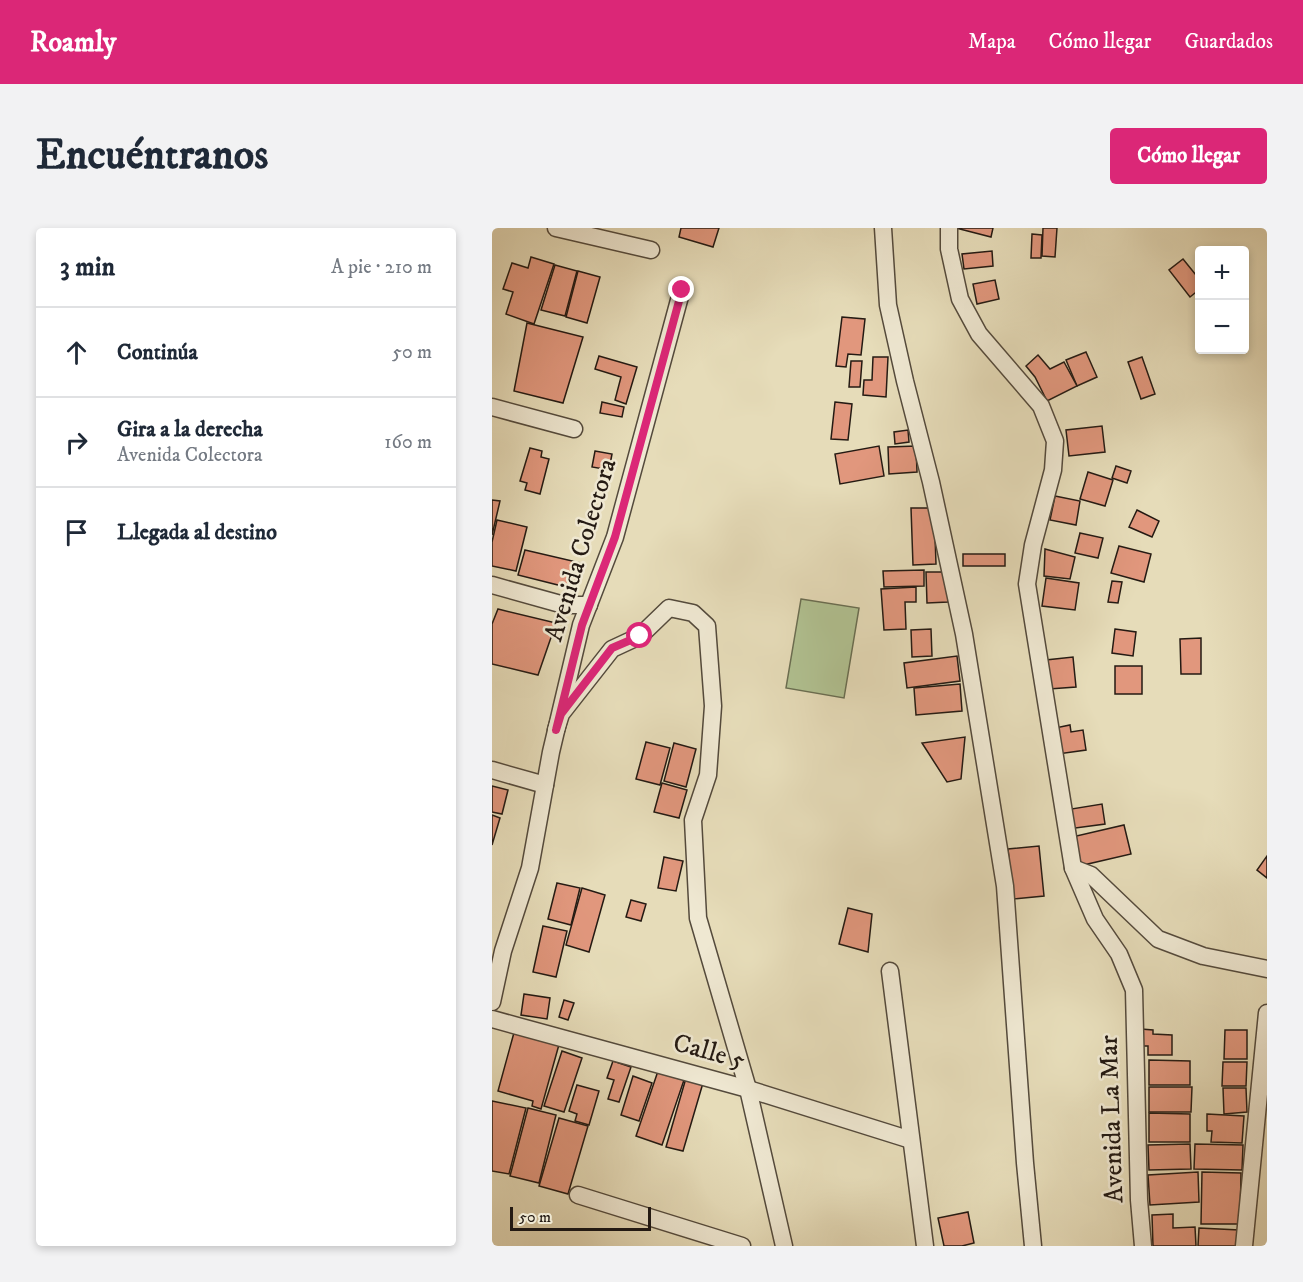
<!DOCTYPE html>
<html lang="es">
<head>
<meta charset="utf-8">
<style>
  :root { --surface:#fff; --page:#f2f2f3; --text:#1f2937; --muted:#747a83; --line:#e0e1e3; --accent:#db2777 }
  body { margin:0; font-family:"IM FELL DW Pica",serif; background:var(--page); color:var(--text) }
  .controls { position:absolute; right:18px; top:18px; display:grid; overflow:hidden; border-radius:6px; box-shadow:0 3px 9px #0003 }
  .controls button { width:54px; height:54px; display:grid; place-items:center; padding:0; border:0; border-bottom:2px solid var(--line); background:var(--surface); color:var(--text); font:30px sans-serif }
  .scale { position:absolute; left:18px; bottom:15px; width:141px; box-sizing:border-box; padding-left:6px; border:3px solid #241a13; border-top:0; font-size:16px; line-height:21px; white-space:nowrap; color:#241a13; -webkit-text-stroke:4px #efe8d2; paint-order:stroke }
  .stop { position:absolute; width:18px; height:18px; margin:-14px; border:4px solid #db2777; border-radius:50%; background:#fff }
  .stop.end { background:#db2777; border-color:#fff; box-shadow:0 2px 6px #0008 }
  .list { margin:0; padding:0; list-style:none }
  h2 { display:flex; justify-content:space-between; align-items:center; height:78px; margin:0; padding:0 24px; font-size:26px }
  h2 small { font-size:20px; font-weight:400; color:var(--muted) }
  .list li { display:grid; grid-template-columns:39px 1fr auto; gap:18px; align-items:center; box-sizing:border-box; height:90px; padding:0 24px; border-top:2px solid var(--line) }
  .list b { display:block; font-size:22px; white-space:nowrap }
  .list p { margin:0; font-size:20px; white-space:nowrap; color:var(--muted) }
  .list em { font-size:20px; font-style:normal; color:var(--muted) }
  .icon { flex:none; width:33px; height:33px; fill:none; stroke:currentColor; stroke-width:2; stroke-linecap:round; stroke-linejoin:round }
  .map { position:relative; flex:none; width:775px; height:1018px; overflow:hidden; border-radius:6px }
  header { display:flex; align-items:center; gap:36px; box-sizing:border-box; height:84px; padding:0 30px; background:var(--accent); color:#fff }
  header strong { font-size:28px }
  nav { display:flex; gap:33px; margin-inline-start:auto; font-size:21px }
  .intro { display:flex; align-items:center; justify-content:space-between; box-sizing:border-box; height:144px; padding:0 36px }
  h1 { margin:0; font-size:42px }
  .button { padding:15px 27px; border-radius:6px; background:var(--accent); color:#fff; font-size:21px; font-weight:700 }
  main { display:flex; gap:36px; padding:0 36px }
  aside { flex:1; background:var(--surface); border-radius:6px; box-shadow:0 3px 9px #0003 }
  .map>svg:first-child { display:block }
</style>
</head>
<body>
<header>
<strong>Roamly</strong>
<nav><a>Mapa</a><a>Cómo llegar</a><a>Guardados</a></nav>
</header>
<div class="intro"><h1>Encuéntranos</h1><a class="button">Cómo llegar</a></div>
<main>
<aside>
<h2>3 min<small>A pie · 210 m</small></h2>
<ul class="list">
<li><svg class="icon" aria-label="ahead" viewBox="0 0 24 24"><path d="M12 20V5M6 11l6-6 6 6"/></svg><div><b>Continúa</b></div><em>50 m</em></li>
<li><svg class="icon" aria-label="right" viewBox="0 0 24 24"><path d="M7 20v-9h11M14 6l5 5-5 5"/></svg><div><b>Gira a la derecha</b><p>Avenida Colectora</p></div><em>160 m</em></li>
<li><svg class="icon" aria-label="arrive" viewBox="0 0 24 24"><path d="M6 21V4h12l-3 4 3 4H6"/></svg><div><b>Llegada al destino</b></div></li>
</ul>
</aside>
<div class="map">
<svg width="775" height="1018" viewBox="0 0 775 1018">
  <rect width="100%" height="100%" fill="#e6dcb9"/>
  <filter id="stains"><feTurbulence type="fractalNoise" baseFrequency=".00333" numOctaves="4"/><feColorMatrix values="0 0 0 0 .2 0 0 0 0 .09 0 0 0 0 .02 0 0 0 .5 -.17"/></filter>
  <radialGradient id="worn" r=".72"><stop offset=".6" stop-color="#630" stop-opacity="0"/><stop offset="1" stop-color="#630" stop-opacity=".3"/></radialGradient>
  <path fill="#b1c292" stroke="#6a6e52" stroke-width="1.5" d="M309,371L367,380L352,470L294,460Z"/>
  <g fill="#e1977d" stroke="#241a13" stroke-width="1.5">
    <path d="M189,0H227L221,19L187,9Z"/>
    <path d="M464,0H501L499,9Z"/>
    <path d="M551,0H565L563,29L550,28Z"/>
    <path d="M540,6L550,7L549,30H539Z"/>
    <path d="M500,23L501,38L472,41L470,26Z"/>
    <path d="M39,29L62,36L42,96L14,86L21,64L11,61L20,35L36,40Z"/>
    <path d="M691,31L708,52V61L698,69L677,42Z"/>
    <path d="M63,37L85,43L73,88L49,82Z"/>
    <path d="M86,43L108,49L95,95L74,89Z"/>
    <path d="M503,52L507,71L485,76L481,56Z"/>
    <path d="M350,89L373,91L369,127L356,126L354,139L344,138Z"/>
    <path d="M35,95L91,109L71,175L22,163Z"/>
    <path d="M594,124L605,149L585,158L574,132Z"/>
    <path d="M546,127L558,141L572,134L585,158L555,173L543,149L534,138Z"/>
    <path d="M107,128L145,139L134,176L123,172L129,149L103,141Z"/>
    <path d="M381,129H396L394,169L371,167L372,152H380Z"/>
    <path d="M650,129L663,166L649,171L636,134Z"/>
    <path d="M359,133H370L368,159H357Z"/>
    <path d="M110,174L132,179L130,189L108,185Z"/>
    <path d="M343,174L360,176L356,212L339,211Z"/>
    <path d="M610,198L613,224L577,228L574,202Z"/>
    <path d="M416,202L417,214L403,216L402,204Z"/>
    <path d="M387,218L392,248L348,256L343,226Z"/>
    <path d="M424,218L425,244L397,246L396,219Z"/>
    <path d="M38,220L50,223L49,229L57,231L48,266L33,262L35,255L28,253Z"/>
    <path d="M103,223L120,226L117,242L100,239Z"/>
    <path d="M624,238L639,243L635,255L620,250Z"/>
    <path d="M596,244L621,252L613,278L588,271Z"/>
    <path d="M563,268L588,273L584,297L558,292Z"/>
    <path d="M0,272L8,273L0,307Z"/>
    <path d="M419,280H442L444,336L421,337Z"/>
    <path d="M645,282L667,293L660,309L637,299Z"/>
    <path d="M5,292L35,299L24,343L0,338V314Z"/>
    <path d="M588,305L611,310L606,330L583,325Z"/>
    <path d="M627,318L659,326L652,354L619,345Z"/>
    <path d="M553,321L583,329L578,351L552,348Z"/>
    <path d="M33,322L89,335L82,361L26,347Z"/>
    <rect x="471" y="326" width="42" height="12"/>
    <path d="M432,342V358L392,359L391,343Z"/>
    <path d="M434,344H455L456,374L435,375Z"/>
    <path d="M554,350L587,355L583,382L550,378Z"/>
    <path d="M620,353L630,354L626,375L616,374Z"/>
    <path d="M424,359V374H413L414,401L392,402L389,361Z"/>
    <path d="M6,381L64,395L46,447L0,436V396Z"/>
    <path d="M439,401L440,428L420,429L419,402Z"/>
    <path d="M623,401L644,404L641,428L620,425Z"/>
    <path d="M709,410V446H689L688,411Z"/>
    <path d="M465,428L468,453L415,460L412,435Z"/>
    <path d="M581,429L584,459L557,461L554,432Z"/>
    <rect x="623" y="438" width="27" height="28"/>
    <path d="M468,456L470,483L424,487L422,460Z"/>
    <path d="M578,497L579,504L591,502L594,522L566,526L563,500Z"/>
    <path d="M473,509L469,551L455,554L430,515Z"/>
    <path d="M154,514L178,520L168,557L144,551Z"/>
    <path d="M182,515L204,521L194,559L172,553Z"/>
    <path d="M170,555L195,562L187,590L162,584Z"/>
    <path d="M0,558L16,562L10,586L0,584Z"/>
    <path d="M610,576L613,596L576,601L573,582Z"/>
    <path d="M0,587L8,590L0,617Z"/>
    <path d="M632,597L639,626L587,638L580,609Z"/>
    <path d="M547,618L552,668L521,671L516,621Z"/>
    <path d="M775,628V650L765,642Z"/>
    <path d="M172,629L191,633L184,663L166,660Z"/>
    <path d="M65,655L88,660L79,697L56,691Z"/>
    <path d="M90,660L113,667L97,724L74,717Z"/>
    <path d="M139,672L154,676L149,693L134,689Z"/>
    <path d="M356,680L380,686L376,724L347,716Z"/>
    <path d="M51,698L75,703L64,749L41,744Z"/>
    <path d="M32,766L58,770L55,791L29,787Z"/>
    <path d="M72,772L82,775L76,792L67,789Z"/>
    <path d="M23,801L68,813L49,881L40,878L41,873L6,863Z"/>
    <path d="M649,801L661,802V806L680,807V827H656V818H648Z"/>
    <path d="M733,802H755V831H732Z"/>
    <path d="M70,823L90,830L72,884L52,878Z"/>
    <path d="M657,832L698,833V857H657Z"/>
    <path d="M121,833L139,839L127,874L116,871L122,852L115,850Z"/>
    <path d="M731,834H755L754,858H730Z"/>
    <path d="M166,843L192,852L170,917L144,908Z"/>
    <path d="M141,848L160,855L147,893L129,887Z"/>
    <path d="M194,850L211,855L191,923L174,919Z"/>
    <path d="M85,857L107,863L97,897L83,893L85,886L77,883Z"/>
    <path d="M657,859H700L699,884H657Z"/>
    <path d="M731,860H754L755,884L732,886Z"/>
    <path d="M0,873L34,880L17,946L0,943Z"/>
    <path d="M36,880L64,887L47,955L18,948Z"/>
    <path d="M657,885L698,886V914H657Z"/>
    <path d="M715,886L752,888L750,915L719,914L720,903H715Z"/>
    <path d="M67,890L96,898L76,966L47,958Z"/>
    <path d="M698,916L699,941L657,942L656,917Z"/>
    <path d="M703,916L751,917L750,942L702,941Z"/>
    <path d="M706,944L707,974L658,977L656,947Z"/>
    <path d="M710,944L749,945L748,996H709Z"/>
    <path d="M476,984L482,1015L470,1018H452L446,990Z"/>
    <path d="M681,986V1000L703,999L704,1018H661L660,987Z"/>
    <path d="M707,1000L747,1002L746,1018H706Z"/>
  </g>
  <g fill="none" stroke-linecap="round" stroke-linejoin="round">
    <defs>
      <g id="street">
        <path d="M64,0L159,22"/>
        <path d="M391,0L396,77L413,153L439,254L472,406L513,658L533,935L541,1018"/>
        <path d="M457,0V21L468,71L487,106L549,178L563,213L561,242L541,317L535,356L581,640L603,691L627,726L642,762L647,972L651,1018"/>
        <path d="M0,179L82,201"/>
        <path d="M0,357L72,377H97"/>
        <path d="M64,502L69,486L120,421L148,408L177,380L201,385L215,398L221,478L216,547L201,592L206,690L256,861L292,1018"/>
        <path d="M0,542L53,557"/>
        <path d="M581,640L599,647L666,711L711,728L775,741"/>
        <path d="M398,743L433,1018"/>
        <path d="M0,774L11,723L38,640L59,524L89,397L123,309L190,61"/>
        <path d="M0,791L256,861L419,912"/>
        <path d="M86,967L250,1018"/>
        <path d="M752,1018L775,785"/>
      </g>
    </defs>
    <use href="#street" stroke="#544a3c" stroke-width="19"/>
    <use href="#street" stroke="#efe8d2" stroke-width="16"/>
  </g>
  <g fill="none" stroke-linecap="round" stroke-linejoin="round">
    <path stroke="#db2777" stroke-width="8" d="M148,408L120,420L69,486L64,502L90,397L123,309L190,62"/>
  </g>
  <g text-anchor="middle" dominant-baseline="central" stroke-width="5" stroke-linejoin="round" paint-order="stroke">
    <g font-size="26" fill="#241a13" stroke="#efe8d2">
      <text transform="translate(89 322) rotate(-73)">Avenida Colectora</text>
      <text transform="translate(217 824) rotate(15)">Calle 5</text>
      <text transform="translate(620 891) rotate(-92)">Avenida La Mar</text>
    </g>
  </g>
  <rect width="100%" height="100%" filter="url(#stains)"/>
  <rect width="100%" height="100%" fill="url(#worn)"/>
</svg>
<div class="controls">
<button>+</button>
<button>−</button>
</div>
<div class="scale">50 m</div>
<div class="stop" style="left:148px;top:408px"></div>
<div class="stop end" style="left:190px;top:62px"></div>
</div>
</main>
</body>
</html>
